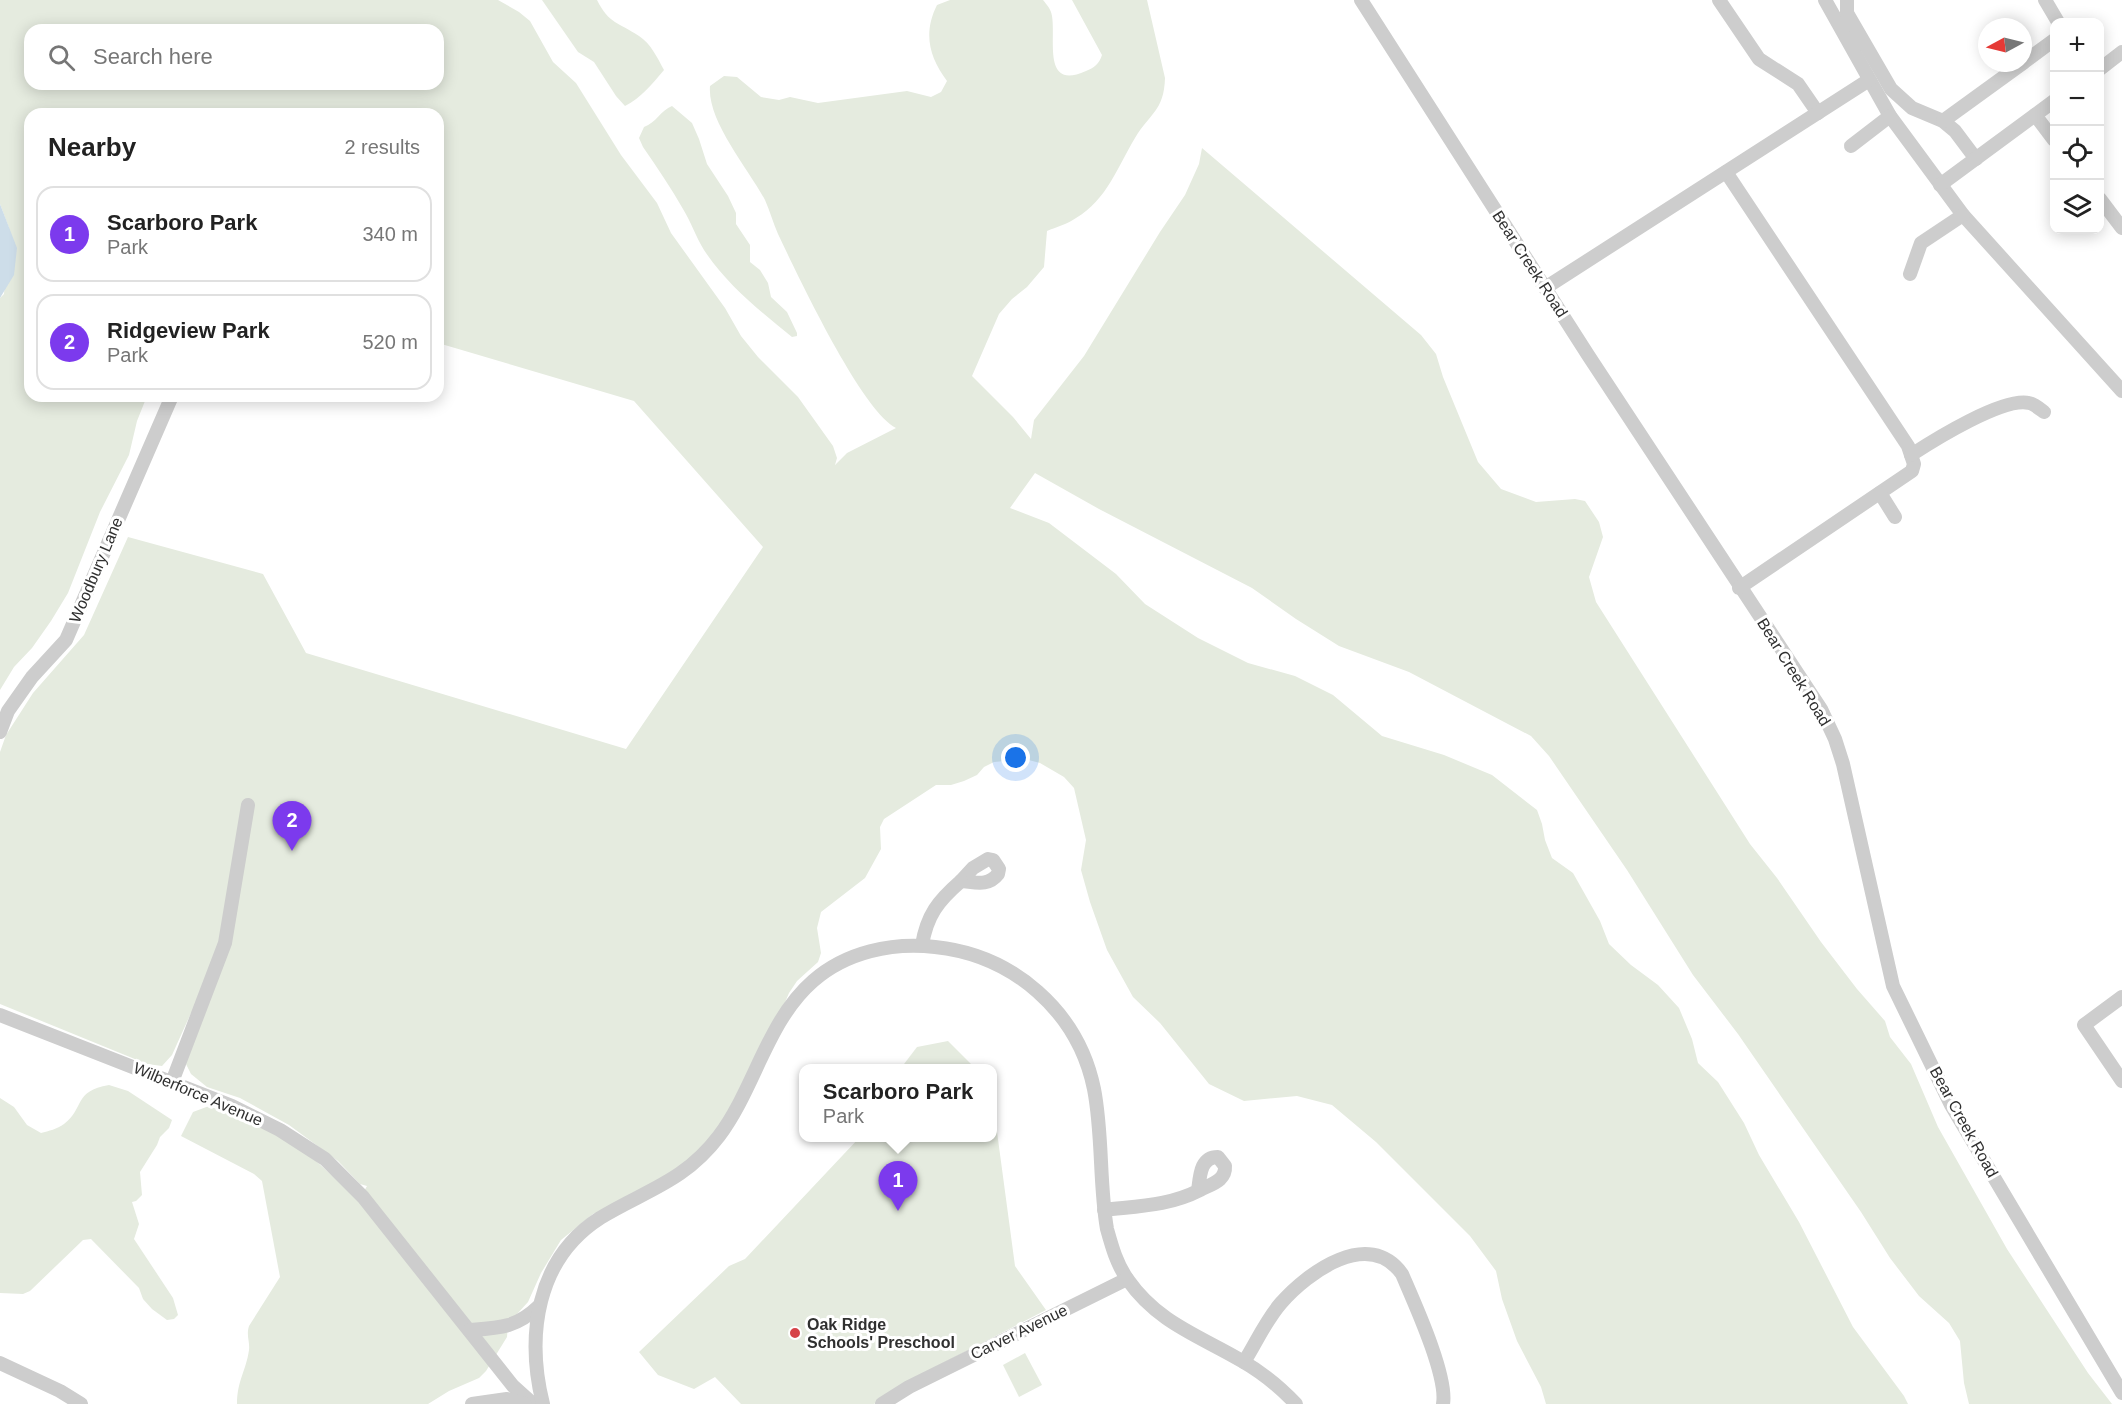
<!DOCTYPE html>
<html lang="en">
<head>
<meta charset="utf-8">
<style>
  :root { --surface:#fff; --page:#f2f2f2; --text:#222; --muted:#767676; --line:#e0e0e0; --accent:#7c3aed }
  body { margin:0; font-family:Helvetica,sans-serif; background:var(--page); color:var(--text) }
  .controls { position:absolute; right:18px; top:18px; display:grid; overflow:hidden; border-radius:12px; box-shadow:0 3px 15px #0003 }
  .controls button { width:54px; height:54px; display:grid; place-items:center; padding:0; border:0; border-bottom:2px solid var(--line); background:var(--surface); color:var(--text); font:30px sans-serif }
  .compass { position:absolute; left:1978px; top:18px; width:54px; height:54px; border-radius:50%; background:var(--surface); box-shadow:0 3px 15px #0003; rotate:263deg }
  .you { position:absolute; left:1016px; top:758px; width:21px; height:21px; margin:-15px; border:4px solid #fff; border-radius:50%; background:#1a73e8; box-shadow:0 0 0 9px #1a73e833 }
  .badge { display:grid; place-items:center; width:39px; height:39px; border-radius:50%; background:var(--accent); color:#fff; font-size:20px; font-weight:700 }
  .pin { position:absolute; translate:-50% -50px; filter:drop-shadow(0 2px 3px #0008) }
  .pin::after { content:''; position:absolute; top:32px; width:21px; height:18px; background:inherit; clip-path:polygon(0 0,100% 0,50% 100%) }
  .popup { position:absolute; left:799px; top:1064px; width:198px; height:78px; box-sizing:border-box; display:grid; place-content:center; border-radius:12px; background:var(--surface); filter:drop-shadow(0 2px 4px #0005); font-size:20px; white-space:nowrap; color:var(--muted) }
  .popup b { font-size:22px; color:var(--text) }
  .popup::after { content:''; position:absolute; left:50%; top:100%; margin-left:-12px; border:12px solid transparent; border-top-color:var(--surface) }
  .list { margin:0; padding:0; list-style:none }
  h2 { display:flex; justify-content:space-between; align-items:center; height:78px; margin:0; padding:0 24px; font-size:26px }
  h2 small { font-size:20px; font-weight:400; color:var(--muted) }
  .list li { display:grid; grid-template-columns:39px 1fr auto; gap:18px; align-items:center; box-sizing:border-box; height:96px; margin:0 12px 12px; padding:0 12px; border:2px solid var(--line); border-radius:18px }
  .list b { display:block; font-size:22px; white-space:nowrap }
  .list p { margin:0; font-size:20px; white-space:nowrap; color:var(--muted) }
  .list em { font-size:20px; font-style:normal; color:var(--muted) }
  .icon { flex:none; width:33px; height:33px; fill:none; stroke:currentColor; stroke-width:2; stroke-linecap:round; stroke-linejoin:round }
  .map { position:relative; flex:none; width:2122px; height:1404px; overflow:hidden }
  .search { position:absolute; background:var(--surface); box-shadow:0 3px 15px #0003; left:24px; top:24px; width:420px; height:66px; display:flex; align-items:center; gap:15px; box-sizing:border-box; padding:0 21px; border-radius:18px; color:var(--muted); font-size:22px }
  .panel { position:absolute; background:var(--surface); box-shadow:0 3px 15px #0003; left:24px; top:108px; width:420px; height:294px; border-radius:18px }
  .map>svg:first-child { display:block }
</style>
</head>
<body>
<div class="map">
<svg width="2122" height="1404" viewBox="0 0 2122 1404">
  <rect width="100%" height="100%" fill="#fff"/>
  <g fill="#e5ebdf" fill-rule="evenodd">
    <path d="M0,0H498L519,12L530,21L553,62L576,83L621,155L657,203L671,233L725,308L741,336L758,357L798,397L833,446L837,458L835,465L847,453L896,428C861,410 797,274 778,234C773,223 770,211 765,200C748,168 707,121 710,86L724,76L737,77L761,97L779,100L790,97L818,103L907,91L931,97L941,92L947,81C929,57 923,33 937,5L950,0H1043C1047,5 1051,9 1052,16C1056,40 1042,91 1086,71C1094,68 1099,64 1102,55L1072,0H1147L1165,78C1164,111 1150,113 1135,138C1118,166 1107,200 1076,218C1068,224 1056,227 1047,231L1044,267L1027,287L1012,299L999,314L972,376L1013,417L1031,439L1034,420L1084,356L1160,232L1185,195L1199,164L1202,148L1421,335L1436,354L1443,377L1478,462L1501,489L1536,502L1575,499L1585,501L1599,522L1603,537L1589,577L1596,602L1750,844L1777,878L1821,942L1857,989L1885,1021L1890,1037L1911,1064L1938,1127L2007,1249L2088,1373L2112,1404H1969L1964,1383L1960,1341L1949,1323L1919,1296L1890,1258L1861,1212L1738,1034L1693,975L1627,870L1549,756L1531,736L1409,672L1339,646L1296,619L1252,588L1099,509L1035,473L1010,508L1049,523L1116,574L1145,604L1198,638L1248,663L1295,676L1333,695L1382,736L1444,755L1492,775L1537,810L1542,824L1545,840L1552,858L1573,873L1600,921L1609,944L1631,965L1658,985L1679,1008L1692,1039L1698,1063L1718,1082L1744,1123L1759,1155L1799,1222L1853,1327L1904,1396L1908,1404H1546L1541,1387L1517,1341L1502,1299L1496,1271L1470,1236L1376,1142L1332,1105L1297,1096L1244,1101L1209,1084L1160,1023L1133,997L1107,950L1090,902L1081,870L1086,840L1074,788L1064,777L1040,763L1025,759L994,762L984,767L977,775L964,781L951,785H936L884,819L880,827L881,849L865,878L821,912L817,928L821,953L818,962L797,981L789,993L778,1019L727,1117L698,1152L658,1183L593,1214L561,1240L541,1273L528,1302L508,1324L507,1337L486,1371L479,1378L449,1391L428,1404H237C237,1381 246,1371 249,1350C250,1341 246,1336 249,1326L280,1277L262,1181L254,1174L181,1136L193,1112L209,1106L272,1131L316,1161L359,1200L367,1186L360,1184L338,1161L289,1125L240,1098L207,1087L191,1074L186,1064L200,1021L191,1013L172,1055L162,1066L147,1064L0,1004V752L6,735L33,693L84,635L128,537L263,574L306,653L626,749L763,547L634,401L438,343V114H30V396H147L137,421L129,455L100,512L68,593L51,621L32,648L14,667L0,690V298L4,294L9,228L0,204ZM30,30H438V84H30Z"/>
    <path d="M542,0H597C609,24 618,22 639,36C651,44 657,57 664,70C652,84 641,98 625,106L616,96L594,62L578,52Z"/>
    <path d="M672,106L692,123L699,139L707,164L728,196L736,213V224L750,245V262L760,270L768,283L771,297L787,312L797,333V336L792,337C760,311 727,285 704,250C696,237 691,222 683,209C671,188 657,167 643,147L639,138L644,127C656,123 661,110 672,106Z"/>
    <path d="M948,1041L975,1068H901L917,1047Z"/>
    <path d="M109,1085L128,1091L172,1120L169,1128L160,1137L157,1145L140,1172L142,1195L136,1201L132,1202L139,1224L134,1239L173,1298L178,1315L174,1319L167,1320L152,1309L143,1299L139,1288L91,1239L83,1240L30,1291L23,1294L0,1293V1098L14,1107L27,1125L41,1133C49,1131 57,1129 64,1124C85,1108 73,1091 109,1085Z"/>
    <path d="M993,1102L1015,1266L1046,1310L922,1374L874,1404H741L715,1377L694,1389L658,1375L639,1352L729,1266L745,1259L859,1138H992Z"/>
    <path d="M1025,1353L1042,1385L1019,1397L1003,1365Z"/>
  </g>
  <path fill="#cddde9" d="M0,204L17,248L14,275L0,298Z"/>
  <g fill="none" stroke-linecap="round" stroke-linejoin="round">
    <g stroke="#cdcdcd" stroke-width="14">
      <path d="M1361,0L1588,355L1821,709L1835,739L1843,764L1893,986L1951,1105L2122,1393"/>
      <path d="M1719,0L1759,59L1798,84L1818,113"/>
      <path d="M1825,0L1890,116L1963,215L2122,391"/>
      <path d="M1847,0V13L1891,89L1912,108L1943,121L1955,131L1976,159"/>
      <path d="M2045,0L2058,22"/>
      <path d="M2023,63L2054,40"/>
      <path d="M2100,69L2122,52"/>
      <path d="M2035,115L2054,140"/>
      <path d="M1943,121L2023,63"/>
      <path d="M1851,146L1890,116"/>
      <path d="M1726,172L1908,446L1914,464L1912,471L1739,588"/>
      <path d="M1940,185L2054,101"/>
      <path d="M2100,199L2122,228"/>
      <path d="M1910,274L1921,243L1963,215"/>
      <path d="M1545,288L1869,80"/>
      <path d="M1911,455C1934,440 2003,397 2029,403C2034,404 2040,409 2044,412"/>
      <path d="M1880,493L1895,517"/>
      <path d="M0,732L8,711L32,677L66,640L172,396"/>
      <path d="M988,859L993,860L999,869L998,874C988,887 975,882 961,881L973,868Z"/>
      <path d="M922,945C927,915 938,901 961,881"/>
      <path d="M2122,997L2084,1025L2122,1081"/>
      <path d="M0,1015L232,1106L280,1130L325,1159L363,1197L513,1386L533,1404"/>
      <path d="M172,1082L225,943L248,805"/>
      <path d="M1104,1210C1138,1206 1169,1206 1200,1190C1211,1184 1226,1181 1225,1166L1218,1157C1200,1157 1200,1176 1198,1191"/>
      <path d="M469,1330C500,1328 516,1328 539,1306"/>
      <path d="M1244,1362C1256,1343 1266,1320 1281,1303C1308,1272 1369,1228 1402,1274C1414,1302 1448,1376 1443,1404"/>
      <path d="M0,1363L60,1391L81,1404"/>
      <path d="M472,1404L507,1399L525,1404"/>
      <path d="M543,1404C526,1336 536,1259 600,1218C646,1190 684,1182 719,1136C755,1088 767,1021 813,981C846,952 892,942 935,947C1013,955 1078,1011 1094,1089C1103,1135 1099,1183 1107,1229C1112,1247 1117,1265 1128,1280C1158,1323 1200,1336 1242,1361C1263,1373 1280,1387 1296,1404"/>
      <path d="M882,1404L909,1387L1127,1279"/>
    </g>
  </g>
  <circle fill="#d64348" stroke="#fff" stroke-width="2" cx="795" cy="1333" r="6"/>
  <g text-anchor="middle" dominant-baseline="central" stroke-width="6" stroke-linejoin="round" paint-order="stroke">
    <g font-size="16" fill="#303030" stroke="#fff">
      <text transform="translate(1530 264) rotate(57)">Bear Creek Road</text>
      <text transform="translate(96 570) rotate(-67)">Woodbury Lane</text>
      <text transform="translate(1794 672) rotate(58)">Bear Creek Road</text>
      <text transform="translate(198 1094) rotate(23)">Wilberforce Avenue</text>
      <text transform="translate(1964 1122) rotate(61)">Bear Creek Road</text>
      <text transform="translate(1019 1332) rotate(-26)">Carver Avenue</text>
    </g>
    <g font-size="16" font-weight="bold" fill="#303030" stroke="#fff" text-anchor="start">
      <text x="807" y="1324">Oak Ridge<tspan x="807" dy="18">Schools' Preschool</tspan></text>
    </g>
  </g>
</svg>
<div class="controls">
<button>+</button>
<button>−</button>
<button><svg class="icon" aria-label="locate" viewBox="0 0 24 24"><circle cx="12" cy="12" r="6"/><path d="M12 2v4M12 18v4M2 12h4M18 12h4"/></svg></button>
<button><svg class="icon" aria-label="layers" viewBox="0 0 24 24"><path d="M12 4l9 5-9 5-9-5zM3 14l9 5 9-5"/></svg></button>
</div>
<svg class="compass" viewBox="-18 -18 36 36"><path d="M0-13l5 13h-10z" fill="#e53935"/><path d="M0 13l5-13h-10z" fill="#767676"/></svg>
<div class="you"></div>
<div class="pin badge" style="left:898px;top:1211px">1</div>
<div class="popup"><b>Scarboro Park</b>Park</div>
<div class="pin badge" style="left:292px;top:851px">2</div>
<div class="search"><svg class="icon" aria-label="search" viewBox="0 0 24 24"><circle cx="10" cy="10" r="6"/><path d="M15 15l6 6"/></svg>Search here</div>
<section class="panel">
<h2>Nearby<small>2 results</small></h2>
<ul class="list">
<li><span class="badge">1</span><div><b>Scarboro Park</b><p>Park</p></div><em>340 m</em></li>
<li><span class="badge">2</span><div><b>Ridgeview Park</b><p>Park</p></div><em>520 m</em></li>
</ul>
</section>
</div>
</body>
</html>
